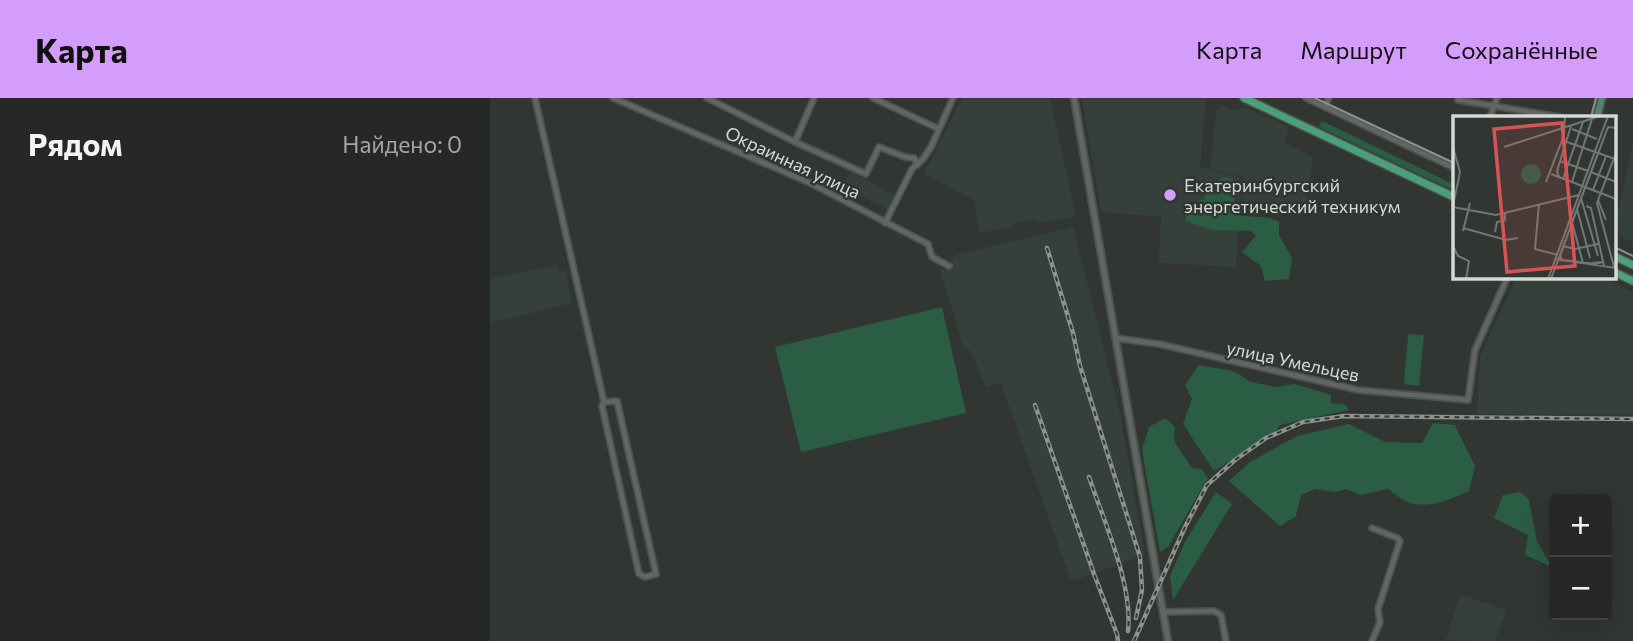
<!DOCTYPE html>
<html lang="ru">
<head>
<meta charset="utf-8">
<style>
  :root { --surface:#252826; --page:#313432; --text:#f1f3f6; --muted:#a3a6a7; --line:#424443; --accent:#d49cfb }
  body { margin:0; font-family:Commissioner,sans-serif; background:var(--page); color:var(--text) }
  .controls { position:absolute; right:21px; bottom:21px; display:grid; overflow:hidden; border-radius:7px; box-shadow:0 7px 28px #0002 }
  .controls button { width:63px; height:63px; display:grid; place-items:center; padding:0; border:0; border-bottom:2px solid var(--line); background:var(--surface); color:var(--text); font:35px sans-serif }
  .list { margin:0; padding:0; list-style:none }
  h2 { display:flex; justify-content:space-between; align-items:center; height:91px; margin:0; padding:0 28px; font-size:30px }
  h2 small { font-size:23px; font-weight:400; color:var(--muted) }
  .map { position:relative; flex:none; width:1143px; height:543px; overflow:hidden }
  header { display:flex; align-items:center; gap:42px; box-sizing:border-box; height:98px; padding:0 35px; background:var(--accent); color:#111 }
  header strong { font-size:33px }
  nav { display:flex; gap:38px; margin-inline-start:auto; font-size:24px }
  main { display:flex }
  aside { flex:1; background:var(--surface) }
  .map>svg:first-child { display:block }
</style>
</head>
<body>
<header>
<strong>Карта</strong>
<nav><a>Карта</a><a>Маршрут</a><a>Сохранённые</a></nav>
</header>
<main>
<aside>
<h2>Рядом<small>Найдено: 0</small></h2>
<ul class="list">
</ul>
</aside>
<div class="map">
<svg width="1143" height="543" viewBox="0 0 1143 543">
  <rect width="100%" height="100%" fill="#313633"/>
  <g fill="#35403a">
    <path d="M472,0H560L586,118L549,125L543,122L525,125L522,129L490,135L484,102L434,76Z"/>
    <path d="M592,0H716L710,69L752,80L746,169L669,165L671,119L611,114Z"/>
    <path d="M732,7L743,13L755,10L799,29L795,45L823,59L815,115L751,113L754,79L720,71L726,13Z"/>
    <path d="M1143,45V144L1124,136V133Z"/>
    <path d="M360,74L405,97L398,111L352,89Z"/>
    <path d="M583,129L630,315L655,457L583,483L580,480L511,285L496,289L481,254L473,247L450,172L457,170L465,157Z"/>
    <path d="M67,167L69,173L75,172L82,205L0,225V181Z"/>
    <path d="M1027,179H1109L1143,194V317L987,316L990,258Z"/>
    <path d="M970,496L1016,512L1005,543L956,542Z"/>
  </g>
  <g fill="#2b5c44">
    <path d="M832,23L963,86L960,91L829,29Z"/>
    <path d="M733,79L745,82L744,117L780,120L789,124V137L802,160L799,181L775,183L771,168L752,154L766,138L761,133L723,132L695,123L700,108L715,100V90Z"/>
    <path d="M452,209L476,315L311,354L285,249Z"/>
    <path d="M918,236L934,237L929,288L914,286Z"/>
    <path d="M709,267L743,273L761,284L787,289L804,286L841,297V305L856,307L858,312L790,327L785,335L724,373L693,326L702,301L695,287Z"/>
    <path d="M675,320L685,329L684,343L702,370L712,371L718,380L678,449L670,454L652,352L659,329Z"/>
    <path d="M943,325L965,327L985,368L979,393C960,401 938,412 917,404C911,401 904,395 898,391L871,397L856,391L845,394L825,391L811,397L806,418L790,428L739,383L760,364L807,338L859,326L895,344L932,345Z"/>
    <path d="M726,394L742,406L683,502L680,478L695,444Z"/>
    <path d="M1031,394L1039,402L1047,444L1062,469L1035,457L1038,437L1004,420L1013,397Z"/>
  </g>
  <g fill="none" stroke-linecap="round" stroke-linejoin="round">
    <defs>
      <g id="minor">
        <path d="M45,0L114,304L112,308L149,476L155,479L166,476L127,303L114,304"/>
        <path d="M123,0L318,84L438,146L442,159L459,168"/>
        <path d="M217,0L305,44L376,76L389,49L415,59L424,60L427,67"/>
        <path d="M383,0L449,31"/>
        <path d="M816,0L964,70"/>
        <path d="M968,2L1070,19"/>
        <path d="M835,9L839,0"/>
        <path d="M1000,19L1007,0"/>
        <path d="M305,44L324,0"/>
        <path d="M395,125L422,71L433,61L441,49L463,0"/>
        <path d="M625,240L669,246L868,292L978,302L985,252L1018,178"/>
        <path d="M882,430L907,440L910,443L888,511L890,524L882,543"/>
        <path d="M673,514L724,513L731,517L736,543"/>
      </g>
      <path id="tertiary" d="M584,0L678,543"/>
      <path id="secondary" d="M1107,19L1112,0"/>
      <g id="primary">
        <path d="M754,0L964,99"/>
        <path d="M1124,158L1143,167"/>
        <path d="M1124,174L1143,183"/>
      </g>
    </defs>
    <use href="#minor" stroke="#4e524f" stroke-width="8"/>
    <use href="#tertiary" stroke="#4e524f" stroke-width="9"/>
    <use href="#secondary" stroke="#4e524f" stroke-width="10"/>
    <use href="#primary" stroke="#4e524f" stroke-width="10"/>
    <use href="#minor" stroke="#616663" stroke-width="4.5"/>
    <use href="#tertiary" stroke="#616663" stroke-width="5"/>
    <use href="#secondary" stroke="#56836f" stroke-width="6"/>
    <use href="#primary" stroke="#4ba07b" stroke-width="7"/>
    <g stroke="#8e928f" stroke-width="2">
      <path d="M825,0L964,65"/>
      <path d="M1101,19L1106,0"/>
      <path d="M1124,149L1143,158"/>
    </g>
    <defs>
      <g id="rail">
        <path d="M557,150L583,235L590,268L650,459L652,492L646,520"/>
        <path d="M545,307L604,476L627,536L628,543"/>
        <path d="M599,379C614,424 643,486 638,533"/>
        <path d="M644,543L695,429L717,387L745,362L776,340L813,324L854,318L1143,321"/>
      </g>
    </defs>
    <use href="#rail" stroke="#8e928f" stroke-width="4.5"/>
    <use href="#rail" stroke="#313633" stroke-width="2" stroke-dasharray="5" stroke-linecap="butt"/>
  </g>
  <circle fill="#d49cfb" stroke="#313633" stroke-width="2.5" cx="680" cy="97" r="7"/>
  <g text-anchor="middle" dominant-baseline="central" stroke-width="5" stroke-linejoin="round" paint-order="stroke">
    <g font-size="18" fill="#d5d8d6" stroke="#313633">
      <text transform="translate(303 64) rotate(25)">Окраинная улица</text>
      <text transform="translate(803 263) rotate(12)">улица Умельцев</text>
    </g>
    <g font-size="18" fill="#d5d8d6" stroke="#313633" text-anchor="start">
      <text x="694" y="87">Екатеринбургский<tspan x="694" dy="21">энергетический техникум</tspan></text>
    </g>
  </g>
  <g transform="translate(963 18)">
    <rect width="163" height="163" fill="#313633"/>
    <path d="M68 58a10 10 0 1 1 20 0a10 10 0 1 1-20 0Z" fill="#2b5c44"/>
    <path fill="none" stroke="#737774" stroke-width="2" d="M119,13L144,23M114,26L162,43M0,31L7,56L0,90M51,31L147,0M107,45L135,55M138,56L163,66M98,58L163,83M106,61L104,55L118,10M110,63L130,6M93,66L111,19L112,0M119,66L139,3M140,74L153,40M128,82L145,140M145,84L153,104M86,88L82,133L105,139M133,90L138,92L151,150M0,91L43,99L126,79M124,93L137,142M10,112L53,124L65,122M10,115L17,87M42,116L44,106L52,104V97M0,130L5,140L16,145L13,163M110,130L122,133L145,128M107,140L119,107M107,140L109,144L143,148L149,146L139,147M102,143L163,152M130,147L119,106L145,37M161,151L144,87L163,37M95,163L155,0M98,163L155,11L163,12"/>
    <path fill="#d65454" fill-opacity="0.15" stroke="#d65454" stroke-width="3.5" d="M109,7L122,150L54,156L41,13Z"/>
    <rect width="163" height="163" fill="none" stroke="#d5d8d6" stroke-width="3.5"/>
  </g>
</svg>
<div class="controls">
<button>+</button>
<button>−</button>
</div>
</div>
</main>
</body>
</html>
